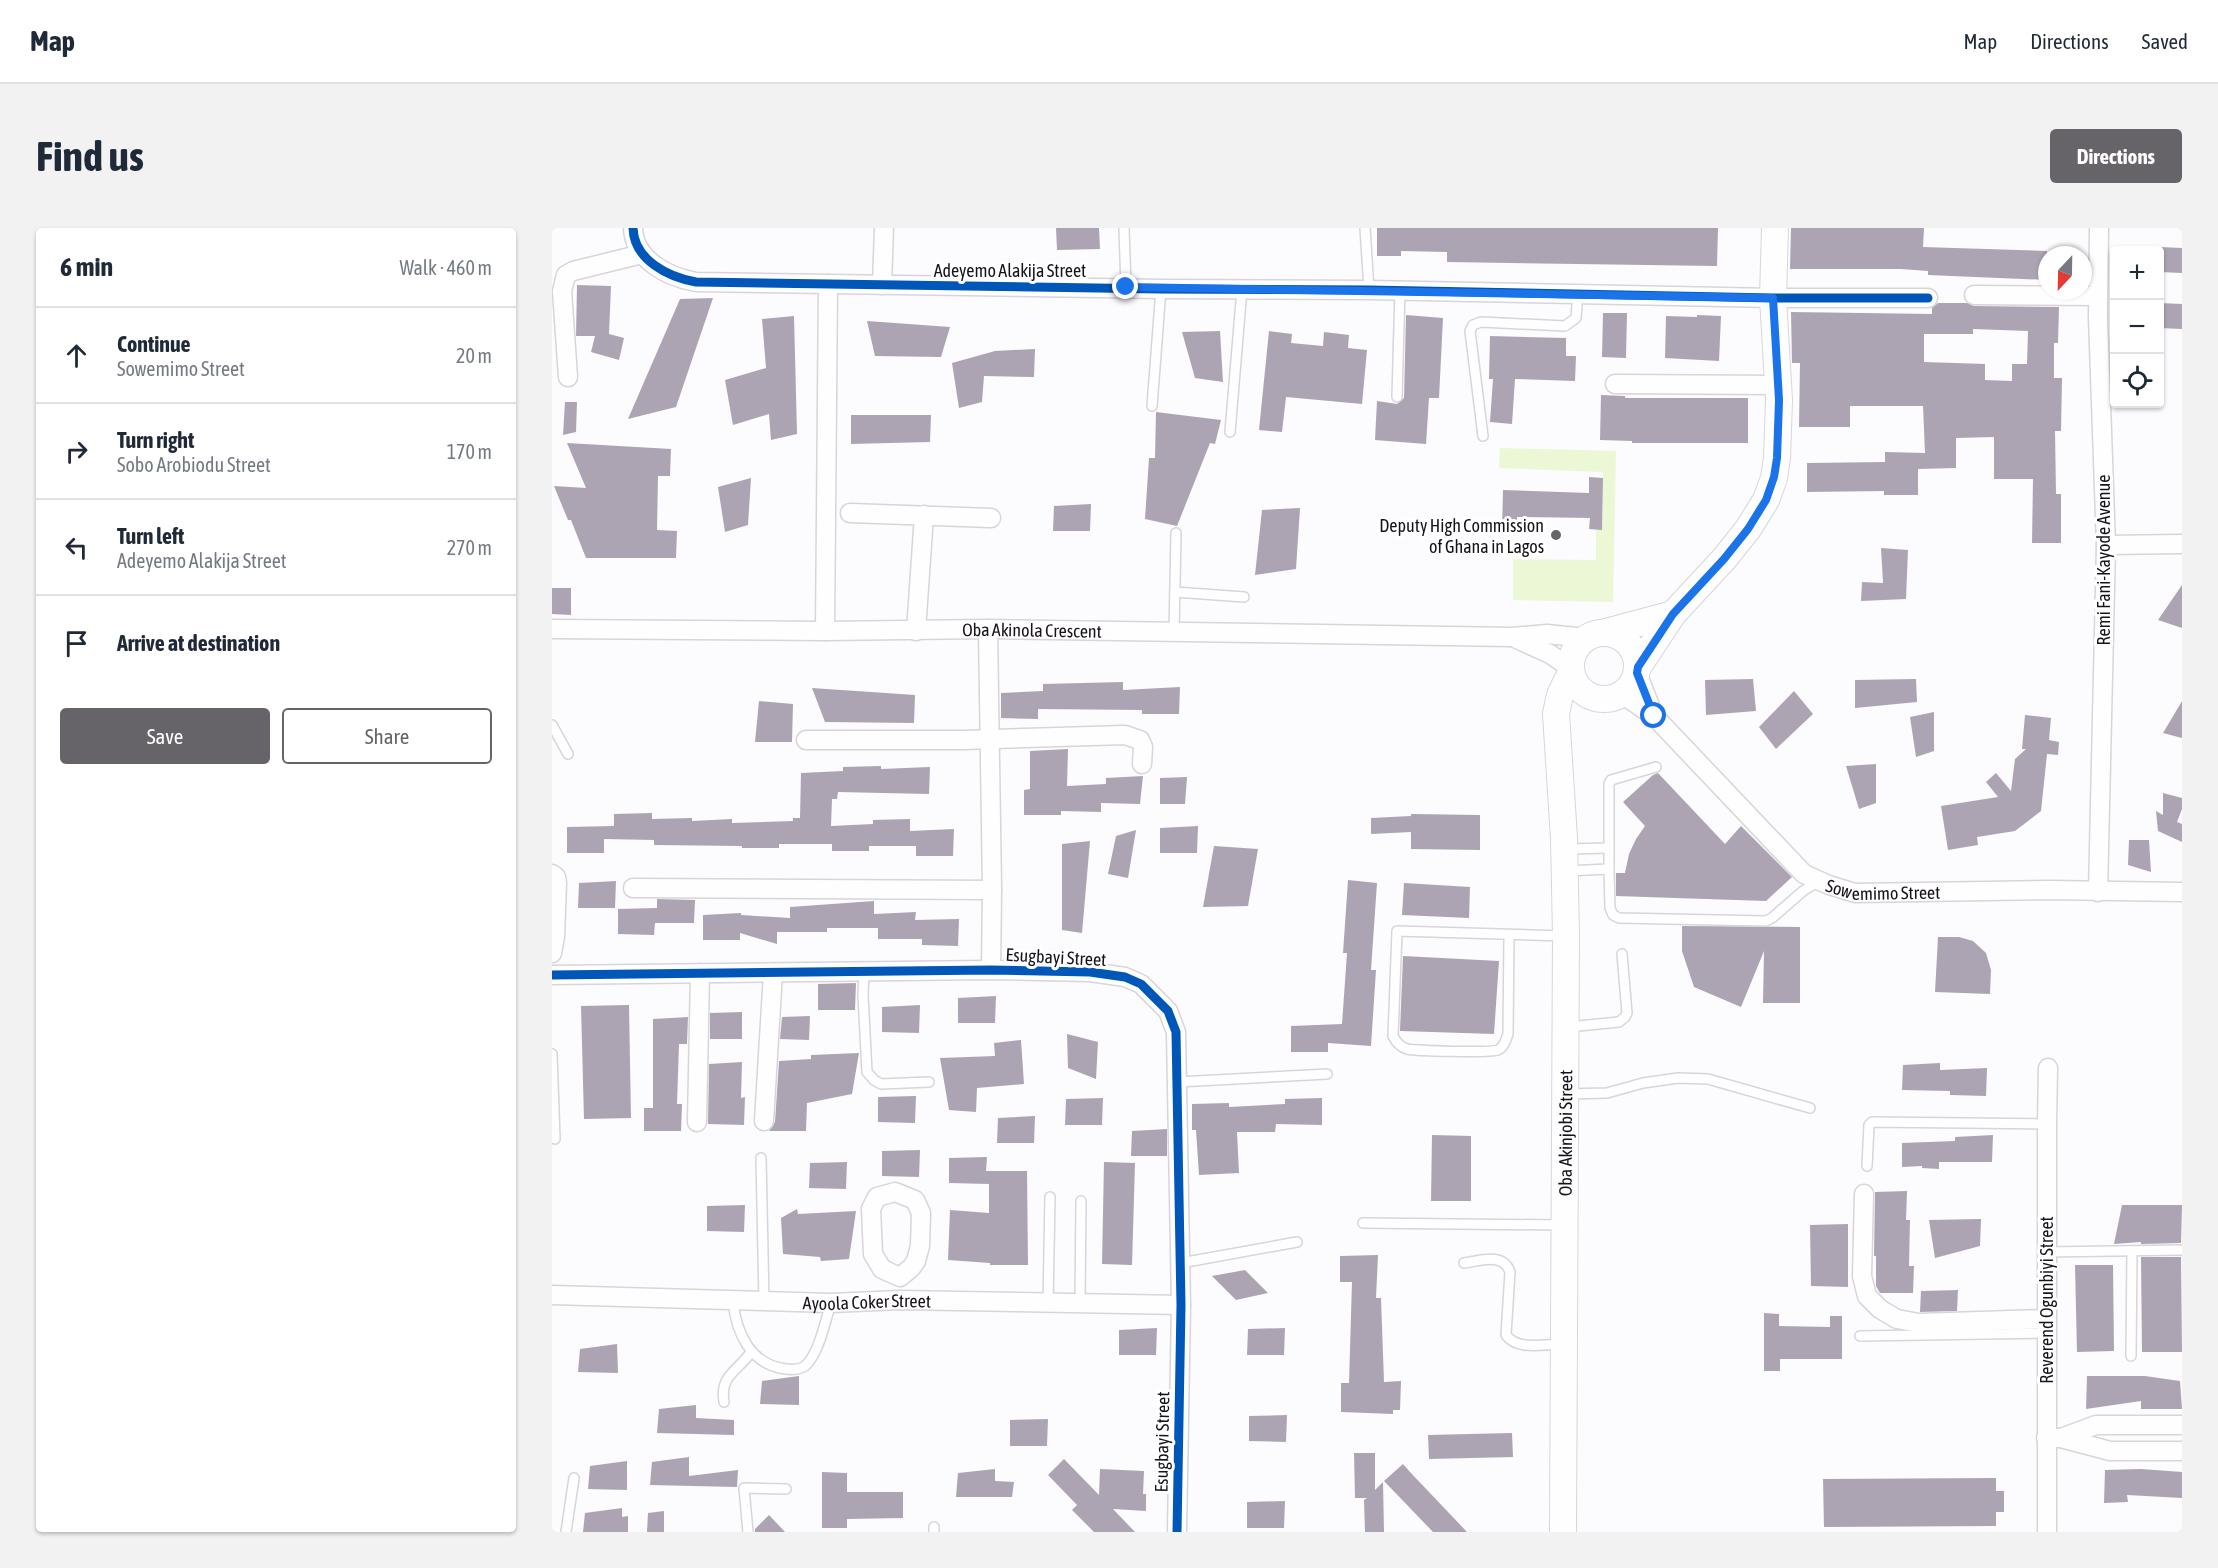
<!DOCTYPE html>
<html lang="en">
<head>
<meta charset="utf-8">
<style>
  :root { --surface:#fff; --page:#f2f2f3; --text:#1f2937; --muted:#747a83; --line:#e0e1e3; --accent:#676469 }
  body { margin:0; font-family:"Asap Condensed",sans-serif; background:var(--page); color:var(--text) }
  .controls { position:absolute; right:18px; top:18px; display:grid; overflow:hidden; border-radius:6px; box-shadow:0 2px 4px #0004 }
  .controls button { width:54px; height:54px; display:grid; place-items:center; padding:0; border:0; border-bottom:2px solid var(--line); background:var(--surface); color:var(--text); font:30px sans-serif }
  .compass { position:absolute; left:1486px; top:18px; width:54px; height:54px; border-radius:50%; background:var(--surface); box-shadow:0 2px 4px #0004; rotate:202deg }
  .stop { position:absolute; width:18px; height:18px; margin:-14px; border:4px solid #1a73e8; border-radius:50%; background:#fff }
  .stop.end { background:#1a73e8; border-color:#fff; box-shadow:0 2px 6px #0008 }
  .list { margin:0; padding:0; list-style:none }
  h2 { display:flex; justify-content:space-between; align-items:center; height:78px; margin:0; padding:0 24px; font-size:26px }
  h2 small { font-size:20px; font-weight:400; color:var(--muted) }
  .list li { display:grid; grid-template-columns:39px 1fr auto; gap:18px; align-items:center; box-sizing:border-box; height:96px; padding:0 24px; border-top:2px solid var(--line) }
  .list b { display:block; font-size:22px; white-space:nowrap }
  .list p { margin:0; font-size:20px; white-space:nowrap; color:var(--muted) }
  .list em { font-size:20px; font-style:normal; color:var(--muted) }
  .actions { display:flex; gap:12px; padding:18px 24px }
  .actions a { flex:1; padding:14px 0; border:2px solid var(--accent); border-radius:6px; text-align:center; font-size:21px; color:var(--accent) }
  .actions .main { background:var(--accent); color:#fff }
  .icon { flex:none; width:33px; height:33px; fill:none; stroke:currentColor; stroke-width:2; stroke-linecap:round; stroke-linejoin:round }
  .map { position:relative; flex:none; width:1630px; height:1304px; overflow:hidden; border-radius:6px }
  header { display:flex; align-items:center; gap:36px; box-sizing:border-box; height:84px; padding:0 30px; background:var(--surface); border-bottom:2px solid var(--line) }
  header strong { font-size:28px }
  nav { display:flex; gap:33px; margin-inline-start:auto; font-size:21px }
  .intro { display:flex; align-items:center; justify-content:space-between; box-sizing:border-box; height:144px; padding:0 36px }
  h1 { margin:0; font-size:42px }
  .button { padding:15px 27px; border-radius:6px; background:var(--accent); color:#fff; font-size:21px; font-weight:700 }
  main { display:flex; gap:36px; padding:0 36px }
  aside { flex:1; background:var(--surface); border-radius:6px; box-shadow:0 2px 4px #0004 }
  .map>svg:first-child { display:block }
</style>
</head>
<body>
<header>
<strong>Map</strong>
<nav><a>Map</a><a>Directions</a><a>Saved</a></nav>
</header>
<div class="intro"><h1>Find us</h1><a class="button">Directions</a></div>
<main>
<aside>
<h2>6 min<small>Walk · 460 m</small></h2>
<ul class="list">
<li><svg class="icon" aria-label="ahead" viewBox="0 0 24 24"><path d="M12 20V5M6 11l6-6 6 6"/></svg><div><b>Continue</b><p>Sowemimo Street</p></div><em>20 m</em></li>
<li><svg class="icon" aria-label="right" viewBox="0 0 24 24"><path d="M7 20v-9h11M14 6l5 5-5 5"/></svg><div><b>Turn right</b><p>Sobo Arobiodu Street</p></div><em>170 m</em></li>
<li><svg class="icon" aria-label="left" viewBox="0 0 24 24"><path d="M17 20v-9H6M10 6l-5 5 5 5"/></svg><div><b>Turn left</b><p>Adeyemo Alakija Street</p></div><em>270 m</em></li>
<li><svg class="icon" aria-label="arrive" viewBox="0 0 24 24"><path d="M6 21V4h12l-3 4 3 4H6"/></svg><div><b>Arrive at destination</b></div></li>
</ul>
<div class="actions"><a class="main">Save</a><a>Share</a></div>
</aside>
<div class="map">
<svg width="1630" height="1304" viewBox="0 0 1630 1304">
  <rect width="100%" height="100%" fill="#fcfbfd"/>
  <path fill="#ecf7d5" d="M948,220L1064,223L1061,374L961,372V331L1044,332V301H1050L1051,244L947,240Z"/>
  <g fill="#ada4b3" fill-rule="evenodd">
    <path d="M504,0H547L548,21L505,22Z"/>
    <path d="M825,0H1166L1165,38L895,34V24L849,23V28H825Z"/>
    <path d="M1239,0H1372L1371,19L1495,23V52L1376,47V43L1349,41H1238Z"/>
    <path d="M1608,19L1630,20V45L1608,44Z"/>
    <path d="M25,57L59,58L57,106L72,110L67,132L39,124L43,108H24Z"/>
    <path d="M161,70L124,179L76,191L128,71Z"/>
    <path d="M1386,75H1415L1422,78L1507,79L1506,115H1502V150H1510L1509,203H1503L1504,266H1509V315H1480L1481,251H1442V209L1404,210V240L1366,241V267H1332V263L1255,264V235L1333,234V224L1373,225L1371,178H1298V199H1247L1248,135H1240L1239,84L1380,86V80ZM1421,101L1476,103L1475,136H1460V153L1433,152V136L1372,134V106H1421Z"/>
    <path d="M1608,75L1630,76V101L1608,100Z"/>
    <path d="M1051,85H1075L1074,130L1050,129Z"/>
    <path d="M854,87L891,90L887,170H877L874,216L823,212L825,173L845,176L852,170Z"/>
    <path d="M1145,87L1169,88L1167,133L1113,130L1114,88L1145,89Z"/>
    <path d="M242,88L245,206L219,212L217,186L181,197L173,152L214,140L210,91Z"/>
    <path d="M315,93L398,99L389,129L323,128Z"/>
    <path d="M668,103L671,154L643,150L630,104Z"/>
    <path d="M717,103L740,106L739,115L771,118L772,104L797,107L796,120L815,122L810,176L734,169L730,204L707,202Z"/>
    <path d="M938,108L1014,110V128H1024L1023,153L963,151L960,196L938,194L941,151H937Z"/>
    <path d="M483,121L482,149L432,148L430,174L407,180L400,135L443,123Z"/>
    <path d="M1049,167L1073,168V170H1196V215H1080V213L1048,212Z"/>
    <path d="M13,174H25L24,204L11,207Z"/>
    <path d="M604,184L669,192L663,216L658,215L625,298L593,291L597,230H603Z"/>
    <path d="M299,187H379L378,214L299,216Z"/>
    <path d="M15,215L119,221L118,248H106L105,302L125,303L124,330H34L19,292H16L2,258L34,260Z"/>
    <path d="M1037,249L1051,250L1050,302L1037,301L1038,290L965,289L964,304L950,303L951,262L1037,265Z"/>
    <path d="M199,250L196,297L173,304L166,259Z"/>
    <path d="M539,276L538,303H501L502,278Z"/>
    <path d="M748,280L744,341L703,347L710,282Z"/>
    <path d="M1329,320L1356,322L1354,371L1309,373L1310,354L1331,355Z"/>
    <path d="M1630,357V400L1606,392Z"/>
    <path d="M0,360H19V387L0,386Z"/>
    <path d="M1201,451L1204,483L1154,487L1153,452Z"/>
    <path d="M1364,451L1365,474L1303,480V452Z"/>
    <path d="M571,454V462L628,459L627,486H590V482L486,481V491L449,490V465L491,463V456Z"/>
    <path d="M260,460L363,467L362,495L273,494Z"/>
    <path d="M1242,463L1261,486L1224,521L1207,499Z"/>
    <path d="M207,473L241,476L240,514H203Z"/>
    <path d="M1630,473V510L1611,505Z"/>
    <path d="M1382,484V523L1364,529L1358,489Z"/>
    <path d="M1473,487L1499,490L1497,512L1507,514L1506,527L1495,526L1489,583L1463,603L1425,609L1426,617L1396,622L1389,578L1446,569L1434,554L1444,545L1459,563L1463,531L1474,521H1470Z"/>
    <path d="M516,521L515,558L554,556V550L591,548L588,576L549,575V584L509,583V587H472V562L478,561V523Z"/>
    <path d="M1324,536V575L1307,581L1294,538Z"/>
    <path d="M329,538V541L378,539L377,566L286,564L285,571H280L279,598L321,596V592L358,591V603L402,601L401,628H364V618H317V623H280V616H227V620H190V618L102,617V612L52,611V625H15V599L62,598V586L100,585V591L140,590V593L180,591V595L241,593V590H248L249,545L291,543V539Z"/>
    <path d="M1106,545L1173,616L1189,598L1240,649L1214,673L1064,668V645H1073L1077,626L1084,611L1093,598L1071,574L1101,547Z"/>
    <path d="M635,549L633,576H608V550Z"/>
    <path d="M1611,565L1630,570V581L1625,594L1630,596V614L1606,603L1604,583L1611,587Z"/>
    <path d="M859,586L928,587V622L859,621V604L819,606V590L859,588Z"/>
    <path d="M646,598L645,625H608V600Z"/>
    <path d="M584,602L576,650L556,646L564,608Z"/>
    <path d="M1577,612H1597L1599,644L1576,637Z"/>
    <path d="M538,613L530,705L510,702V616Z"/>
    <path d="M662,618L706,621L696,678L651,679Z"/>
    <path d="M796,652L825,655L819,742H824L819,818L776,815V824H739V798L790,796L795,725H791Z"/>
    <path d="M64,653L63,680H26L27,655Z"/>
    <path d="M852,655L918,659L917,690L850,687Z"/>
    <path d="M105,671L143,672L142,695H103L102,707L66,706V681L105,680Z"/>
    <path d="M322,673V686L364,684L363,692L407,691L406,718L370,717V711H326V700H275V704H225V716L188,705V712H151V687L189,685V687L238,690V679Z"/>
    <path d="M1130,698L1248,699V775H1211L1212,723L1189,779L1142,759L1130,723Z"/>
    <path d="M1386,709H1407L1421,713L1434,725L1439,742L1438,766L1383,764Z"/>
    <path d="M851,728L947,733L942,806L848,803Z"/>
    <path d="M304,755L303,782H266V756Z"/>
    <path d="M444,768L443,795H406V770Z"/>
    <path d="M77,777L79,890L32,891L29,778Z"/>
    <path d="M368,777L367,805L330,804V779Z"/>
    <path d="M190,784V811H158V785Z"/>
    <path d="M258,788L257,812L228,811L230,789Z"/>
    <path d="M136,789L135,816H127L125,876H130L129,903H92V880H101V791Z"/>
    <path d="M515,806L546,814L544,851L516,840Z"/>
    <path d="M469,812L472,856L425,860L424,884L397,882L388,830L443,828L442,815Z"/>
    <path d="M307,825L300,866L255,875L254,903H217L223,894L227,833L259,831V827Z"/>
    <path d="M190,834L189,870L193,869L192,897L156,896L157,836Z"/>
    <path d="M1388,835V842L1435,840L1434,868L1398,867V863L1350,862L1351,837Z"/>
    <path d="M364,868L363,895L326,894V869Z"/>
    <path d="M551,870L550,897H513L514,871Z"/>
    <path d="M770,870V897L724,896L723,904H685L687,945L647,947L644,902H640V876L677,875V879L733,876V871Z"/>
    <path d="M483,888L482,915H445L446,890Z"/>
    <path d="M615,901V928H579L580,903Z"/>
    <path d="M880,907L919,908V973H879Z"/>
    <path d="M1441,907L1440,934H1387V941L1370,940V938L1350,939V915L1403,913V909Z"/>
    <path d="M368,922L367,949L330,948V923Z"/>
    <path d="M435,929L434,943H475L476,1037H438V1035L396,1032L398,982L437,985V956L397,955V930Z"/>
    <path d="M295,934L294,961L257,960L258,935Z"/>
    <path d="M552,934L583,935L580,1037L550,1036Z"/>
    <path d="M1355,963L1354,992H1358L1357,1038H1362L1361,1065H1328L1324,1058V1028H1322L1323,964Z"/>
    <path d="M193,977L192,1004L155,1003V978Z"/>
    <path d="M1570,977H1630L1629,1015L1589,1016V1014L1562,1016Z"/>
    <path d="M245,981L246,986L304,983L297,1031L269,1033L268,1029L231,1026L229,990Z"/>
    <path d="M1429,991L1428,1018L1383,1030L1377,992Z"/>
    <path d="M1296,996V1059L1259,1058L1258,997Z"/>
    <path d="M826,1027L824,1070H829L832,1154L849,1153L848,1182H841V1186L789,1184V1155H797L800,1054H788V1028Z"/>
    <path d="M1589,1029H1629L1630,1124H1590Z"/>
    <path d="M1523,1037H1561L1562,1123L1525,1124Z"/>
    <path d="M693,1042L716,1065L684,1072L660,1048Z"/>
    <path d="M1406,1062L1405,1083L1368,1084L1369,1063Z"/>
    <path d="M1212,1085L1227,1086V1098L1278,1099V1088H1290V1131H1228V1143H1212Z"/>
    <path d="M605,1100L604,1127H567V1102Z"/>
    <path d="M733,1100L732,1127H695L696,1101Z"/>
    <path d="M65,1116L66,1145L26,1144L28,1121Z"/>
    <path d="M247,1148V1177L208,1176L210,1153Z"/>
    <path d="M1535,1148H1593L1628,1153L1630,1181H1589V1173L1534,1181Z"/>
    <path d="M144,1177V1190L182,1192V1207L105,1205L107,1181Z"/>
    <path d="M735,1187L734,1214L697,1213V1188Z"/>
    <path d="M496,1191L495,1218H458V1192Z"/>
    <path d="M960,1205L961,1229L877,1231L876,1207Z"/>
    <path d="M802,1225H823V1262L831,1254L832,1304H813L812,1272L815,1270H803Z"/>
    <path d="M137,1229V1248L186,1242L185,1259L98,1257L100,1234Z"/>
    <path d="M512,1231L547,1267L548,1241L592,1243L591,1266H594V1283L561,1281L583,1304H542L520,1282L525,1277L496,1247Z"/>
    <path d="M75,1233V1262L36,1261L38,1238Z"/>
    <path d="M851,1236L858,1244L915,1304H881L832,1253Z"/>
    <path d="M443,1241V1253L462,1254L460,1269H404L406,1245Z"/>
    <path d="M1589,1241L1630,1244V1270L1575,1267L1576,1274L1552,1275L1553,1242Z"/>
    <path d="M270,1244L295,1245V1264H351V1290L295,1291V1300H270Z"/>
    <path d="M1444,1250V1263H1452V1284H1444V1298L1272,1299L1271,1251Z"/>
    <path d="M733,1273L732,1300H695V1274Z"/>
    <path d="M70,1280V1289L76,1288V1304H31L33,1285Z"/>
    <path d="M112,1283V1304H95L96,1285Z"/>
    <path d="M217,1287L233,1304H203V1301Z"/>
  </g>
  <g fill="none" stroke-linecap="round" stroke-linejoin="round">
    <defs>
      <g id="lane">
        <path d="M572,0L574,59"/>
        <path d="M813,0L817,62"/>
        <path d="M845,169L848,62"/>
        <path d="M600,178L609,61"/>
        <path d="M678,204L690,61"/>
        <path d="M931,208L918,103L921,97L929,94L1013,98L1024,90L1026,65"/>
        <path d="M623,364L692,369"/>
        <path d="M622,405L624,305"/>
        <path d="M0,497L16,526"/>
        <path d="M1104,539L1059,552L1057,556V641L1058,680L1061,687L1067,690L1214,693L1220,690L1251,663L1267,653"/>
        <path d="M1014,621L1057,620"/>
        <path d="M1014,643L1057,641"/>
        <path d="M957,708L956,806C954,812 952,819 946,822C938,825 865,823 855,821C848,819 844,814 841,808L845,703L1012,708"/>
        <path d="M312,744L311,767L315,844L322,852L329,856L377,854"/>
        <path d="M1016,799L1067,794L1073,789L1075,785L1070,726"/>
        <path d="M0,826L3,911"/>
        <path d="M626,854L775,846"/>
        <path d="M1014,866L1055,865L1091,855L1126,850L1156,851L1258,880"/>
        <path d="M209,930L212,1073"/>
        <path d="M1315,938L1317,897L1320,894L1495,896"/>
        <path d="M811,995L1011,997"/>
        <path d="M1494,1024L1630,1022"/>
        <path d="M629,1035L745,1014"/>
        <path d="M912,1035C928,1033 951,1024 958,1044L954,1107C965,1123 992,1116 1009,1116"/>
        <path d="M181,1073C184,1104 198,1137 234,1141C242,1142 250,1142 255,1136C267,1124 274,1091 279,1075"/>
        <path d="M496,1075L498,969"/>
        <path d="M528,1075L529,973"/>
        <path d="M1308,1108L1494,1105"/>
        <path d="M1579,1128L1580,1023"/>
        <path d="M172,1174C167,1148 186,1143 199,1124"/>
        <path d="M14,1304L22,1250"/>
        <path d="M196,1304L192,1260L234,1261"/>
        <path d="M382,1304V1299"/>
      </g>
      <g id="street">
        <path d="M81,0C82,32 116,49 144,54L609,61L817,62L1221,70H1376"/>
        <path d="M330,57L332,0"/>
        <path d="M1422,67L1546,68"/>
        <path d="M16,149L10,63L14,47L21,43L90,26"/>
        <path d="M1063,156L1226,157"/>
        <path d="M298,285L439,290"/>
        <path d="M1554,317L1630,316"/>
        <path id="s1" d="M0,401L273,403L436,401L960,409L995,406L1034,410"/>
        <path d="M436,401L440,662L439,742"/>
        <path d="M273,403L276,56"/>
        <path d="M364,403L372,287"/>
        <path d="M965,411L998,426L1018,440"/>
        <path d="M1085,445L1102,488"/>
        <path id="s2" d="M1070,466L1102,488L1252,646L1277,657L1303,665L1498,662L1630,664"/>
        <path d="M254,512H411L573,507L588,512L591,519L590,536"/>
        <path d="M0,646L4,649L5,655L3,709L0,725"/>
        <path d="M81,660L440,662"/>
        <path d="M1546,664L1554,317L1546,90L1547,0"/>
        <path d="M0,747L439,742L538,744L573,749L589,756L616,783L624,804L629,1077L625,1304"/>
        <path d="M212,893L221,745"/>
        <path d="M145,894L148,745"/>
        <path d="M343,964L363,972L369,985L368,1018L364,1033L359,1040L348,1049L330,1041L321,1026L319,981L325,969Z"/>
        <path d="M1312,966L1310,1048L1315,1068L1328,1081L1345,1091L1367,1095L1494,1091"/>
        <path id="s3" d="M0,1067L279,1075L348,1072L629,1077"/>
        <path d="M1494,1210H1509L1558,1223H1630"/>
        <path d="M1509,1210L1544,1197H1630"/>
        <path d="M1495,1304V896L1496,840"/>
      </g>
      <g id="secondary">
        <circle cx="1052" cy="438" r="33"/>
        <path d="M1050,405L1121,386"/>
        <path d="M1086,439L1121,386L1172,331L1196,301L1214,272L1222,250L1225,230L1227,172L1221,70L1223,0"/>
        <path id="s4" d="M1011,1304L1014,708L1012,610L1004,486L1008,467L1019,444"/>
      </g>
    </defs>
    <use href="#lane" stroke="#d8d5da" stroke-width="12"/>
    <use href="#street" stroke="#d8d5da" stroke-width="21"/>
    <use href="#secondary" stroke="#d8d5da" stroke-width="28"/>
    <use href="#lane" stroke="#fffeff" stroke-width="9"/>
    <use href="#street" stroke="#fffeff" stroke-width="18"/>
    <use href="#secondary" stroke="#fffeff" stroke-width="26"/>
    <defs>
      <g id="cycleway">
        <path d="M81,0C82,32 116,49 144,54L609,61L817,62L1221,70H1376"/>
        <path d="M0,747L439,742L538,744L573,749L589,756L616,783L624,804L629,1077L625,1304"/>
      </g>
    </defs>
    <use href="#cycleway" stroke="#fff" stroke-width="13"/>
    <use href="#cycleway" stroke="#0057b8" stroke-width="9"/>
  </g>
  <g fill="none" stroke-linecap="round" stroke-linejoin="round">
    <path stroke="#1a73e8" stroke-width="8" d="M574,59L1221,70L1227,172L1225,230L1222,249L1214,272L1196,301L1172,331L1121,386L1086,439L1085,445L1102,488"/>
  </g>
  <circle fill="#676469" stroke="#fff" stroke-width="2" cx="1004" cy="307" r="6"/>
  <g text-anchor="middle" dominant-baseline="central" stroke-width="6" stroke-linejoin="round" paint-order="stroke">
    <g font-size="18" fill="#171219" stroke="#fff">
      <text x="458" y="42">Adeyemo Alakija Street</text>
      <text transform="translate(1551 332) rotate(-90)">Remi Fani-Kayode Avenue</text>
      <text stroke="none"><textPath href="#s1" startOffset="480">Oba Akinola Crescent</textPath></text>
      <text stroke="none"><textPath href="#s2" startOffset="339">Sowemimo Street</textPath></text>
      <text transform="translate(504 729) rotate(3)">Esugbayi Street</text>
      <text stroke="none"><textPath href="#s4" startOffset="399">Oba Akinjobi Street</textPath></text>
      <text transform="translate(1494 1072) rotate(-90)">Reverend Ogunbiyi Street</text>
      <text stroke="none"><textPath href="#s3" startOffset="315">Ayoola Coker Street</textPath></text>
      <text transform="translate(610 1214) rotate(-89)">Esugbayi Street</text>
    </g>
    <g font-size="18" fill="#171219" stroke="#fff" text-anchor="end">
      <text x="992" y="297">Deputy High Commission<tspan x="992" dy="21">of Ghana in Lagos</tspan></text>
    </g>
  </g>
</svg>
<div class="controls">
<button>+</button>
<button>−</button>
<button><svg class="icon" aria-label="locate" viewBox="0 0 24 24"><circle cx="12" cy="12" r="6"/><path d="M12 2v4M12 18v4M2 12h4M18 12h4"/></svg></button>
</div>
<svg class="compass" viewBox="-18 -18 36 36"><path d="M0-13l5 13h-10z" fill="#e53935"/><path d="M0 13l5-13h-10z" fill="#747a83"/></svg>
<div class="stop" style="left:1102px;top:488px"></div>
<div class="stop end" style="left:574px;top:59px"></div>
</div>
</main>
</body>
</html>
